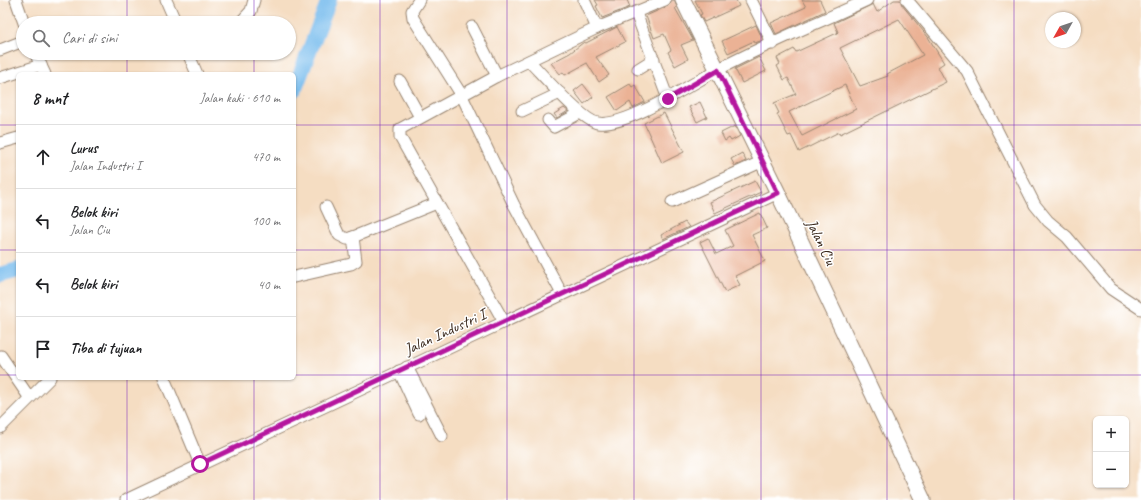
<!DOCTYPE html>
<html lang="id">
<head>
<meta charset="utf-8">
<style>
  :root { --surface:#fff; --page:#f2f2f2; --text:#202124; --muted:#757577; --line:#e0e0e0 }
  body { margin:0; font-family:Caveat,sans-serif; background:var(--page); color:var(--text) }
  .controls { position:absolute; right:12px; bottom:12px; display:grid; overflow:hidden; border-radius:6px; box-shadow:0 1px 3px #0004 }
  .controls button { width:36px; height:36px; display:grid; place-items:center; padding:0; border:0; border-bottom:1px solid var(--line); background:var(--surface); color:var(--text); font:20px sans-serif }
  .compass { position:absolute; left:1045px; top:12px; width:36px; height:36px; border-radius:50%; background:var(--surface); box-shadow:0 1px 3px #0004; rotate:230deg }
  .stop { position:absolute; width:12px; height:12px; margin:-9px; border:3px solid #b5179e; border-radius:50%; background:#fff }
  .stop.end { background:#b5179e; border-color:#fff; box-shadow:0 1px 4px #0008 }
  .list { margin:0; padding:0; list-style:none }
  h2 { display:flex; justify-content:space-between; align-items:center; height:52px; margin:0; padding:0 16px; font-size:17px }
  h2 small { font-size:13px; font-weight:400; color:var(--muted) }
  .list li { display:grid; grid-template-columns:26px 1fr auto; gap:12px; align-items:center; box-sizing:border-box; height:64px; padding:0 16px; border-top:1px solid var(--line) }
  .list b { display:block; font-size:15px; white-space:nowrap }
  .list p { margin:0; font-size:13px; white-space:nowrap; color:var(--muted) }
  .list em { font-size:13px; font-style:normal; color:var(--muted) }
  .icon { flex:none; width:22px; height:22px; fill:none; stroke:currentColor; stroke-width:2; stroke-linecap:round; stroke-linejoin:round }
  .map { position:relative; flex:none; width:1141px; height:500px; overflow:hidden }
  .search { position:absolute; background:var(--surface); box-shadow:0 1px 3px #0004; left:16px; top:16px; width:280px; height:44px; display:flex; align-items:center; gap:10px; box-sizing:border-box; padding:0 14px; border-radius:22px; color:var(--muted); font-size:15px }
  .panel { position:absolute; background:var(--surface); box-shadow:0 1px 3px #0004; left:16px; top:72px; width:280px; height:308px; border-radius:6px }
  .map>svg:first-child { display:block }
</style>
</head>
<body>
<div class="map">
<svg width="1141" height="500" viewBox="0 0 1141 500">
  <rect width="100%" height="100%" fill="#fff"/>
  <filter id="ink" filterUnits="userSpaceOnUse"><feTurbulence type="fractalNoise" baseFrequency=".025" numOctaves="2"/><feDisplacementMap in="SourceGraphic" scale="8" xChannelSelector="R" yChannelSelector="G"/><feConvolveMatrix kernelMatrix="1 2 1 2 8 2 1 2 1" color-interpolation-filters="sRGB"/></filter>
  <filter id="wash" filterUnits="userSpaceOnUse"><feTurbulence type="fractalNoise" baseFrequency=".012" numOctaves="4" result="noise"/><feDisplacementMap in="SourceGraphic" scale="16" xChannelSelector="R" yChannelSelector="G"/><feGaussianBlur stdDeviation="0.9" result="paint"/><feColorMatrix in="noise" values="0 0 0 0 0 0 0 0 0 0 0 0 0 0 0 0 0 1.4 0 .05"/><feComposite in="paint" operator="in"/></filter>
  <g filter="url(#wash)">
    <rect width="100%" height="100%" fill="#f5ddc2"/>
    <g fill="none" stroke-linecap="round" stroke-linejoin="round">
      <g stroke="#76bbed" stroke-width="16">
        <path d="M294,91L329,0"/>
        <path d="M0,275L18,270"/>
      </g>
    </g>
    <g id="blocks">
      <g fill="#ebb295" fill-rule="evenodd">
        <path d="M595,0H627L630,7L602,18L596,6L598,5Z"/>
        <path d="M672,0H674L677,7L675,8L693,40L681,45L688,59L675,66L668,52L671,50L664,34L654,38L646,16L668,6Z"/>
        <path d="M695,0H736L739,6L704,22L700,15L702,14Z"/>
        <path d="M802,0H820L825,11L776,34L771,23L806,7Z"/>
        <path d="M894,0H900L902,5L928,37L944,63L938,67L946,82L840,134L839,132L799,152L791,135L788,136L777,114L779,113L774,103L796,94L788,78L784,80L777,66L780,64L777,58L794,49L796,52L837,33L838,32L834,23L873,4L877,12ZM899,19L923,55L887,74L888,76L860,86L840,48ZM845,85L856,109L802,136L789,112Z"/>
        <path d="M756,25L763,40L755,43L754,41L728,53L722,41Z"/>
        <path d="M617,27L625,42L596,57L609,75L599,82L587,63L565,75L563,72L560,74L551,63L570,53L584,42L586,43Z"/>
        <path d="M759,57L766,71L742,83L735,69Z"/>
        <path d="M583,84L593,97L584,104L574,91Z"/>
        <path d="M630,84L632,87L635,85L645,102L633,108L630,102L617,111L608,97Z"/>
        <path d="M700,102L707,117L697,122L689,107Z"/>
        <path d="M564,108L568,111L557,118L554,114Z"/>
        <path d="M664,113L684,152L662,163L644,123Z"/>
        <path d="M735,126L740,136L731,141L729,138L725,141L721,133Z"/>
        <path d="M742,153L746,161L735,166L731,159Z"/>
        <path d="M755,181L761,192L715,213L710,202Z"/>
        <path d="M760,213L767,228L752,235L765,261L735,276L740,285L725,292L700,242L708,238L716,254L733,246L725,230Z"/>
        <path d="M685,222L689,227L663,239L661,235Z"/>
      </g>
    </g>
  </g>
  <g filter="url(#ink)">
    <use href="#blocks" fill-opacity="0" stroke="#988470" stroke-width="1"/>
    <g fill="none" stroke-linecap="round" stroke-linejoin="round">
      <defs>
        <g id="street">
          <path d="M16,0L24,23"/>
          <path d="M166,0L176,23"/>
          <path d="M419,0L412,11L413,18L461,94L514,205L562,294"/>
          <path d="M584,0L597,28"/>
          <path d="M751,0L773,44"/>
          <path d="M907,0L967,71L1035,205L1048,221L1067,237L1111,289L1141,309"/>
          <path d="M636,13L668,99"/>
          <path d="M240,23L251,11L254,0"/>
          <path d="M472,27L497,76"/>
          <path d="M0,50L23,41"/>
          <path d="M35,53L45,74"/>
          <path d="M188,53L197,74"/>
          <path d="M529,61C542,74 582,121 598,123C625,128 693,83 719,69C766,44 818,23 867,0"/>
          <path d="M638,69L654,59"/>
          <path d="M0,78L41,65"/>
          <path d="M400,81L420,117"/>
          <path d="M522,111L560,93"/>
          <path d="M548,120L554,127L580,113"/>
          <path d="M0,143L18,138"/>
          <path d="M672,202L763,161"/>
          <path d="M326,207L339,235L347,239L353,237"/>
          <path d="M294,277L351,264L356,261L353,237L437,203"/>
          <path d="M504,322L400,137V129L497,76L597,28L665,0"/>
          <path d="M1,356L29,397"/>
          <path d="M407,367L442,436"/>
          <path d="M399,371L419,414"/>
          <path d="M164,378L200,464"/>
          <path d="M0,428L50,378"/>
          <path d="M126,500L778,193"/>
        </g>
        <path id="secondary" d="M683,0L778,193L923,500"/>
      </defs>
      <use href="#street" stroke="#988470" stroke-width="13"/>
      <use href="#secondary" stroke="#988470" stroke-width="17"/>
      <use href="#street" stroke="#fff" stroke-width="11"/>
      <use href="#secondary" stroke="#fff" stroke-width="15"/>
    </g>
  </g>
  <g fill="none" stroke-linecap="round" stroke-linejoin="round" filter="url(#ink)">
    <path stroke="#b5179e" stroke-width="5" d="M200,464L778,193L718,70L668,99"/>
  </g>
  <path fill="none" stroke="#7b2cbf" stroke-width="1" stroke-opacity="0.55" d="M127,0V23M254,0V23M380,0V500M507,0V500M634,0V500M761,0V500M887,0V500M1014,0V500M127,53V74M254,53V74M0,125H18M294,125H1141M0,250H18M294,250H1141M0,375H18M294,375H1141M127,378V500M254,378V500"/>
  <g text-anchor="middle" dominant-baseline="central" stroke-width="3" stroke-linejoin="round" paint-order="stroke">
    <g font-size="16" fill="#3b2a1e" stroke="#fff">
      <text transform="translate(821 242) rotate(64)">Jalan Ciu</text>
      <text transform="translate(445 332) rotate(-25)">Jalan Industri I</text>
    </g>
  </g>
</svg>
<div class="controls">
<button>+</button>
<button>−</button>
</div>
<svg class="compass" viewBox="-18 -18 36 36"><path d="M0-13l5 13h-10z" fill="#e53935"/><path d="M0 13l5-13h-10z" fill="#757577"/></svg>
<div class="stop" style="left:200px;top:464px"></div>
<div class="stop end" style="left:668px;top:99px"></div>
<div class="search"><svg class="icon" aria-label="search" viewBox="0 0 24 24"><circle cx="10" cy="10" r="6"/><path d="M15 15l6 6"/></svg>Cari di sini</div>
<section class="panel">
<h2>8 mnt<small>Jalan kaki · 610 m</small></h2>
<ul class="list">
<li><svg class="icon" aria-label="ahead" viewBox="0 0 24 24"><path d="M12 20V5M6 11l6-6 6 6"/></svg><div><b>Lurus</b><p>Jalan Industri I</p></div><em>470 m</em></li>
<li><svg class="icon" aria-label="left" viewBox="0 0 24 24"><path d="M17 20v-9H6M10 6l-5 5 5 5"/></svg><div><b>Belok kiri</b><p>Jalan Ciu</p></div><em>100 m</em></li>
<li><svg class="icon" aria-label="left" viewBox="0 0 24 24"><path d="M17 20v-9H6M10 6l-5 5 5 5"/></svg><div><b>Belok kiri</b></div><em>40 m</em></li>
<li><svg class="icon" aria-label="arrive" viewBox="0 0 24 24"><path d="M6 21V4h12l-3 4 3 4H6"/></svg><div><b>Tiba di tujuan</b></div></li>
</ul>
</section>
</div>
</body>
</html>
